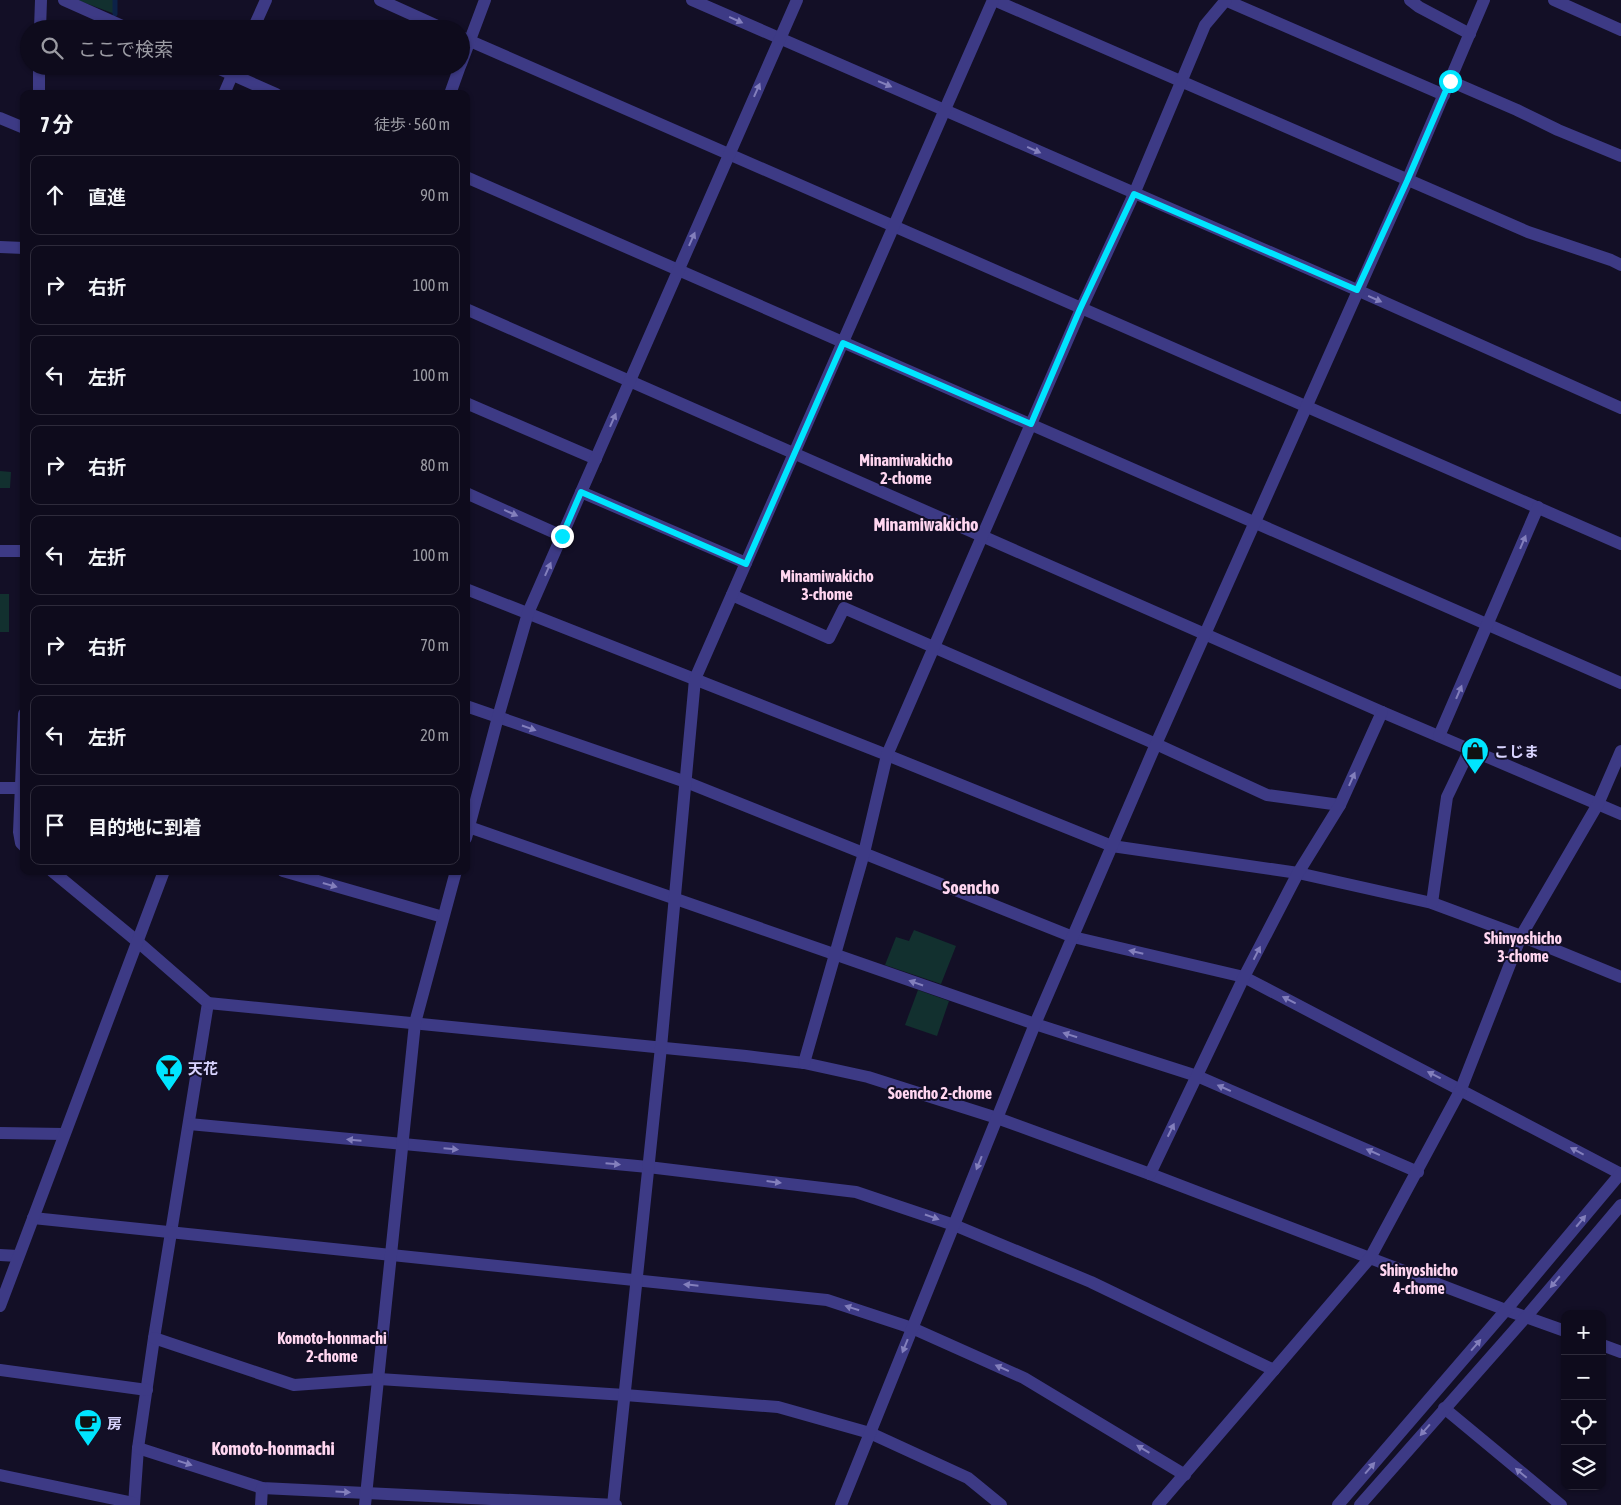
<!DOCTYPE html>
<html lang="ja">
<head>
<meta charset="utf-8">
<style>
  :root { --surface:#0e0b1c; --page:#1c1929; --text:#f1f3f6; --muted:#9b9ba3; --line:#2e2b3b }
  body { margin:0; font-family:"Asap Condensed","Noto Sans JP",sans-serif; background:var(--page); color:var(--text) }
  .controls { position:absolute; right:15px; bottom:15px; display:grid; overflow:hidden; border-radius:10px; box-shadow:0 1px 4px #0004 }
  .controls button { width:45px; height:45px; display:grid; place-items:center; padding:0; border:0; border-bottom:1px solid var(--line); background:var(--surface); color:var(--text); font:25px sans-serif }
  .stop { position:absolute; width:15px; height:15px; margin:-11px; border:4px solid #00e5ff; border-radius:50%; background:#fff }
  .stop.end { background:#00e5ff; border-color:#fff; box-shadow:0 1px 5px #0008 }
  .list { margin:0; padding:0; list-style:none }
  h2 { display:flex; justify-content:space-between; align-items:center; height:65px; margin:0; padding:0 20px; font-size:21px }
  h2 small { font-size:16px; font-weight:400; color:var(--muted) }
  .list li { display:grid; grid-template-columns:32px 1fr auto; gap:15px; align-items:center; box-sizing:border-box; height:80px; margin:0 10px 10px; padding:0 10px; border:1px solid var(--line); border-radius:10px }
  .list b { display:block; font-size:19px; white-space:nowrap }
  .list em { font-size:16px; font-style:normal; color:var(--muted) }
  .icon { flex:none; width:28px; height:28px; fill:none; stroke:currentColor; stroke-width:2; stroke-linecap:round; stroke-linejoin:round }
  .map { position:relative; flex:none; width:1621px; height:1505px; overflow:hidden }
  .search { position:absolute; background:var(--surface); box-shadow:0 1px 4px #0004; left:20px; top:20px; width:450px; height:55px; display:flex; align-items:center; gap:12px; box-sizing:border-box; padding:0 18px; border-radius:28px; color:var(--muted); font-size:19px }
  .panel { position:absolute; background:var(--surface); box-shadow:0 1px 4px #0004; left:20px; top:90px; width:450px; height:785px; border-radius:10px }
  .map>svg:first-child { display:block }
</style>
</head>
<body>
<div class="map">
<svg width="1621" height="1505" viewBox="0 0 1621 1505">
  <rect width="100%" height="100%" fill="#130f26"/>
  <g fill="#12302f">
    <path d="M77,0H115V14Z"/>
    <path d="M0,471L11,472L10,488H0Z"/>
    <rect x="0" y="594" width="9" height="38"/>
    <path d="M914,930L956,946L941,984L885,965L896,937L909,941Z"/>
    <path d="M918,990L949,1001L937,1036L905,1025Z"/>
  </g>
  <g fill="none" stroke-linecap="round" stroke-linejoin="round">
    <path stroke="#0c2248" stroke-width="5" d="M115,14V0"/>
    <g stroke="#3d3a85" stroke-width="12">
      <path d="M64,0L129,29"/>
      <path d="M380,0L444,29"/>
      <path d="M692,0L1357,290L1621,408"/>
      <path d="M994,0L1528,232L1611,260L1621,265"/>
      <path d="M1225,0L1444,95"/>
      <path d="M1410,0L1419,7L1470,34"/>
      <path d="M1554,0L1621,30"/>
      <path d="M40,29L41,0"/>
      <path d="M253,29L266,0"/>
      <path d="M461,37L1621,544"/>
      <path d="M461,64L485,0"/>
      <path d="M213,66L276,94"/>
      <path d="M1450,81L1517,110L1558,130L1621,156"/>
      <path d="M39,94V66"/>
      <path d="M224,94L236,66"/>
      <path d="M450,94L460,66"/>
      <path d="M0,118L24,128"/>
      <path d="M466,177C851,345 1235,516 1621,683"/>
      <path d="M0,247L24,248"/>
      <path d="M466,309L1382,712L1621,814"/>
      <path d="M466,403L596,459"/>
      <path d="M581,492L746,563"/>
      <path d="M466,493L562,536"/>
      <path d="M0,551H24"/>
      <path d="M466,589L887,755L1112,846L1298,873L1432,903L1521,936L1621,977"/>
      <path d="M732,595L829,638L844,608L1156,744L1267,795L1340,805"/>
      <path d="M466,706L686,782L1073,937L1244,977L1621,1174"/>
      <path d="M24,714L19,832L21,843L24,846"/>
      <path d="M1439,736L1538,507"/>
      <path d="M0,788H20"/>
      <path d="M466,826L1035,1024L1197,1076L1418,1172"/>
      <path d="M466,838L498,717L528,613L797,0"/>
      <path d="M52,871L138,942L208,1003L154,1338L138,1448L134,1505"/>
      <path d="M283,871L443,917"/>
      <path d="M1432,903L1447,797L1470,749"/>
      <path d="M208,1003L746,1056L804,1063L868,1077L997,1118L1150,1174L1506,1310L1565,1331"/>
      <path d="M804,1063L864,853L887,755L1081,309L1134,194L1205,25L1226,0"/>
      <path d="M189,1124L648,1167L856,1192L954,1225L1091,1282L1274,1370"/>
      <path d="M0,1133L64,1134"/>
      <path d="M1150,1174L1244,977L1298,873L1340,805L1382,712"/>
      <path d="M33,1218L827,1300L912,1328L1024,1378L1185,1475"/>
      <path d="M0,1255L18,1256"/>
      <path d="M0,1306L164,871"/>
      <path d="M154,1338L294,1385L379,1379L625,1395L778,1407L870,1433L968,1478L1001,1505"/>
      <path d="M1602,1345L1621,1352"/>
      <path d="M0,1370L147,1390"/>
      <path d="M1444,1408L1561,1505"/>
      <path d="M138,1448L262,1488L616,1505"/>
      <path d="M0,1475L134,1503"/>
      <path d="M261,1505L262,1488"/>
      <path d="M365,1505L415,1023L456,871"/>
      <path d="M613,1505L661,1047L695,679L993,0"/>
      <path d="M841,1505L1035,1024L1156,744L1407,181L1484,0"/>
      <path d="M1158,1505L1370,1258L1461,1089L1521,936L1598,804L1621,751"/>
      <path d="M1338,1505L1506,1310L1621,1173"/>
      <path d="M1360,1505L1526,1317L1621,1205"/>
    </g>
  </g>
  <defs><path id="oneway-solid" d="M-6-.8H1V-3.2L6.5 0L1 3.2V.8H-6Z" transform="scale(1.25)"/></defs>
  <g fill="#837fbc">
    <use href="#oneway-solid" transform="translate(736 20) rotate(24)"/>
    <use href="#oneway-solid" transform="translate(885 84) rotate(23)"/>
    <use href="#oneway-solid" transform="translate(757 90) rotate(-66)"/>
    <use href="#oneway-solid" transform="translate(1034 150) rotate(24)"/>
    <use href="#oneway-solid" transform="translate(692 239) rotate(-66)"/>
    <use href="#oneway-solid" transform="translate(1375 299) rotate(24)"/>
    <use href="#oneway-solid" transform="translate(613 420) rotate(-66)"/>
    <use href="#oneway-solid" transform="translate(511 513) rotate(24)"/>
    <use href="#oneway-solid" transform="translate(1523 542) rotate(-67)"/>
    <use href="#oneway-solid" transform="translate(548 569) rotate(-66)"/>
    <use href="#oneway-solid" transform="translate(1459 692) rotate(-67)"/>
    <use href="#oneway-solid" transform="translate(529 728) rotate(19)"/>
    <use href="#oneway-solid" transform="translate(1352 779) rotate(-66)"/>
    <use href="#oneway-solid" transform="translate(330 885) rotate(16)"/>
    <use href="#oneway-solid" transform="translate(1136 952) rotate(-167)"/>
    <use href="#oneway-solid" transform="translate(1257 953) rotate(-63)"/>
    <use href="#oneway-solid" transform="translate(916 983) rotate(-161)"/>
    <use href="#oneway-solid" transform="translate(1289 1000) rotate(-153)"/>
    <use href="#oneway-solid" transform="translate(1070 1035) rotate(-162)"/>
    <use href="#oneway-solid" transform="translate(1434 1075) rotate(-153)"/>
    <use href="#oneway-solid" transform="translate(1224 1088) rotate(-156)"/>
    <use href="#oneway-solid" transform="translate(1171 1130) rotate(-64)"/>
    <use href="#oneway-solid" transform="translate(354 1140) rotate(-175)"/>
    <use href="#oneway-solid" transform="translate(451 1149) rotate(5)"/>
    <use href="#oneway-solid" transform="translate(1577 1151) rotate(-152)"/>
    <use href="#oneway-solid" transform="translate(1373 1152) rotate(-156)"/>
    <use href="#oneway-solid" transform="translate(979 1163) rotate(112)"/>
    <use href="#oneway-solid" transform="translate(613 1164) rotate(5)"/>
    <use href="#oneway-solid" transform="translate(774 1182) rotate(7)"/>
    <use href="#oneway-solid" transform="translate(932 1217) rotate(19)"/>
    <use href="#oneway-solid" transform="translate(1581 1221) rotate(-50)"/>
    <use href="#oneway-solid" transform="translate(1555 1282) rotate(130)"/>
    <use href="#oneway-solid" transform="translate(691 1285) rotate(-174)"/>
    <use href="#oneway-solid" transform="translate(852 1308) rotate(-162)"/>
    <use href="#oneway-solid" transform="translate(1476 1345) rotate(-49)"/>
    <use href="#oneway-solid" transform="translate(905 1346) rotate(112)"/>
    <use href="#oneway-solid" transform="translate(1002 1368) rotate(-156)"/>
    <use href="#oneway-solid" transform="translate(1425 1430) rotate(131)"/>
    <use href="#oneway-solid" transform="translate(1143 1449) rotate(-149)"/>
    <use href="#oneway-solid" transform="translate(185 1463) rotate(18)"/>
    <use href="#oneway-solid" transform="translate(1370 1468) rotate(-49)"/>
    <use href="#oneway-solid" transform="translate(1521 1473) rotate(-140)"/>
    <use href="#oneway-solid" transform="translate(343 1492) rotate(3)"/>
  </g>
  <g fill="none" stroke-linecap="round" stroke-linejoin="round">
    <path stroke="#00e5ff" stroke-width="6" d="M562,536L581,492L746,564L843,343L1031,424L1080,309L1134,194L1357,290L1407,181L1450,81"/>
  </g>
  <defs>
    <symbol id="shop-pin" viewBox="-11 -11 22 30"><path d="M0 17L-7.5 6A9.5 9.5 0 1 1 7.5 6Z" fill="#00e5ff" stroke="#130f26"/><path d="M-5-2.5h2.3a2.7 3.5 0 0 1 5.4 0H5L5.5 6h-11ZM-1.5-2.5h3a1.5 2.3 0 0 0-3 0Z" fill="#111"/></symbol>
    <symbol id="bar-pin" viewBox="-11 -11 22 30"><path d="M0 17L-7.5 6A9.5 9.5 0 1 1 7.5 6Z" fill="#00e5ff" stroke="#130f26"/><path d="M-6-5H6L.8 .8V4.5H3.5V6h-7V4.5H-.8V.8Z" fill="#111"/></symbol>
    <symbol id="cafe-pin" viewBox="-11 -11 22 30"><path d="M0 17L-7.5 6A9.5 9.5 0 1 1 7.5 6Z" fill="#00e5ff" stroke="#130f26"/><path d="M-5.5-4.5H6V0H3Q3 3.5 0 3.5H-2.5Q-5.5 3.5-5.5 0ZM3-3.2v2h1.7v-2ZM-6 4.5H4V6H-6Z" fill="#111"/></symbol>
  </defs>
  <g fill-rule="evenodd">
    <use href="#shop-pin" x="1459" y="735" width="32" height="43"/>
    <use href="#bar-pin" x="153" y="1052" width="32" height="43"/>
    <use href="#cafe-pin" x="72" y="1407" width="32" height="43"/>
  </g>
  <g text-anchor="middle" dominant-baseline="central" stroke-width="4" stroke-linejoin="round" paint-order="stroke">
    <g font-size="15" font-weight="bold" fill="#d9d4ff" stroke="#130f26" text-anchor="start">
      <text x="1494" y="751">こじま</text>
      <text x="188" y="1068">天花</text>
      <text x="107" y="1423">房</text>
    </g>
    <g font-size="16" font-weight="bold" fill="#ffd6f0" stroke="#130f26">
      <text x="906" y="460">Minamiwakicho<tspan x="906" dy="18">2-chome</tspan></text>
      <text x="827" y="576">Minamiwakicho<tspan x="827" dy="18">3-chome</tspan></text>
      <text x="1523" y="938">Shinyoshicho<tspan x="1523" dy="18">3-chome</tspan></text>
      <text x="940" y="1093">Soencho 2-chome</text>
      <text x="1419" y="1270">Shinyoshicho<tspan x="1419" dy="18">4-chome</tspan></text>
      <text x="332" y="1338">Komoto-honmachi<tspan x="332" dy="18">2-chome</tspan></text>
    </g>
    <g font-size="18" font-weight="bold" fill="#ffd6f0" stroke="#130f26">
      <text x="926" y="524">Minamiwakicho</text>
      <text x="971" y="887">Soencho</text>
      <text x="273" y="1448">Komoto-honmachi</text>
    </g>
  </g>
</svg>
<div class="controls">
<button>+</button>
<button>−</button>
<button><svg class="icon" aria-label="locate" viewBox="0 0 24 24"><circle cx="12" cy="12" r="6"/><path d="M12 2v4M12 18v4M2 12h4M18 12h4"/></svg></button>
<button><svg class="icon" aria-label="layers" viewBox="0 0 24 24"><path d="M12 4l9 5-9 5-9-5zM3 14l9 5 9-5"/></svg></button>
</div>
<div class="stop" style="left:1450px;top:81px"></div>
<div class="stop end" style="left:562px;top:536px"></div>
<div class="search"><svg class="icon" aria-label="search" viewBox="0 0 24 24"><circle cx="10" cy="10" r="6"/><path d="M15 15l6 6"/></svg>ここで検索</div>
<section class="panel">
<h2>7 分<small>徒歩 · 560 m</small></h2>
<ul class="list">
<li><svg class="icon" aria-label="ahead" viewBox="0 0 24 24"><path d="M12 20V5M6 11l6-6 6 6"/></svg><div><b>直進</b></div><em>90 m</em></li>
<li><svg class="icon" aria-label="right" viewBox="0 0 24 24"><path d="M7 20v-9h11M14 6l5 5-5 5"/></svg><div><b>右折</b></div><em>100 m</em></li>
<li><svg class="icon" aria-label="left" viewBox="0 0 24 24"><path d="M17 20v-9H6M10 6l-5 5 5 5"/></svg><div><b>左折</b></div><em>100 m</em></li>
<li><svg class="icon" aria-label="right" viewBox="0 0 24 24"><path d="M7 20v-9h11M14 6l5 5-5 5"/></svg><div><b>右折</b></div><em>80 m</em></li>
<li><svg class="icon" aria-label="left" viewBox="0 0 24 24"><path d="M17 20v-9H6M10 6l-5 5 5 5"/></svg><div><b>左折</b></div><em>100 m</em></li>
<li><svg class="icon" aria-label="right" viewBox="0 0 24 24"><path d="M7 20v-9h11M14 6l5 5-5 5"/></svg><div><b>右折</b></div><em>70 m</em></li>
<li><svg class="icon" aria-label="left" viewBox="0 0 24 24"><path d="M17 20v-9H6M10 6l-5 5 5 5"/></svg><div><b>左折</b></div><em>20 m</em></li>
<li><svg class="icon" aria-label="arrive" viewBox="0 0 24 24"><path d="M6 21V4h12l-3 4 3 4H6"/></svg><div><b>目的地に到着</b></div></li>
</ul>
</section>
</div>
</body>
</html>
